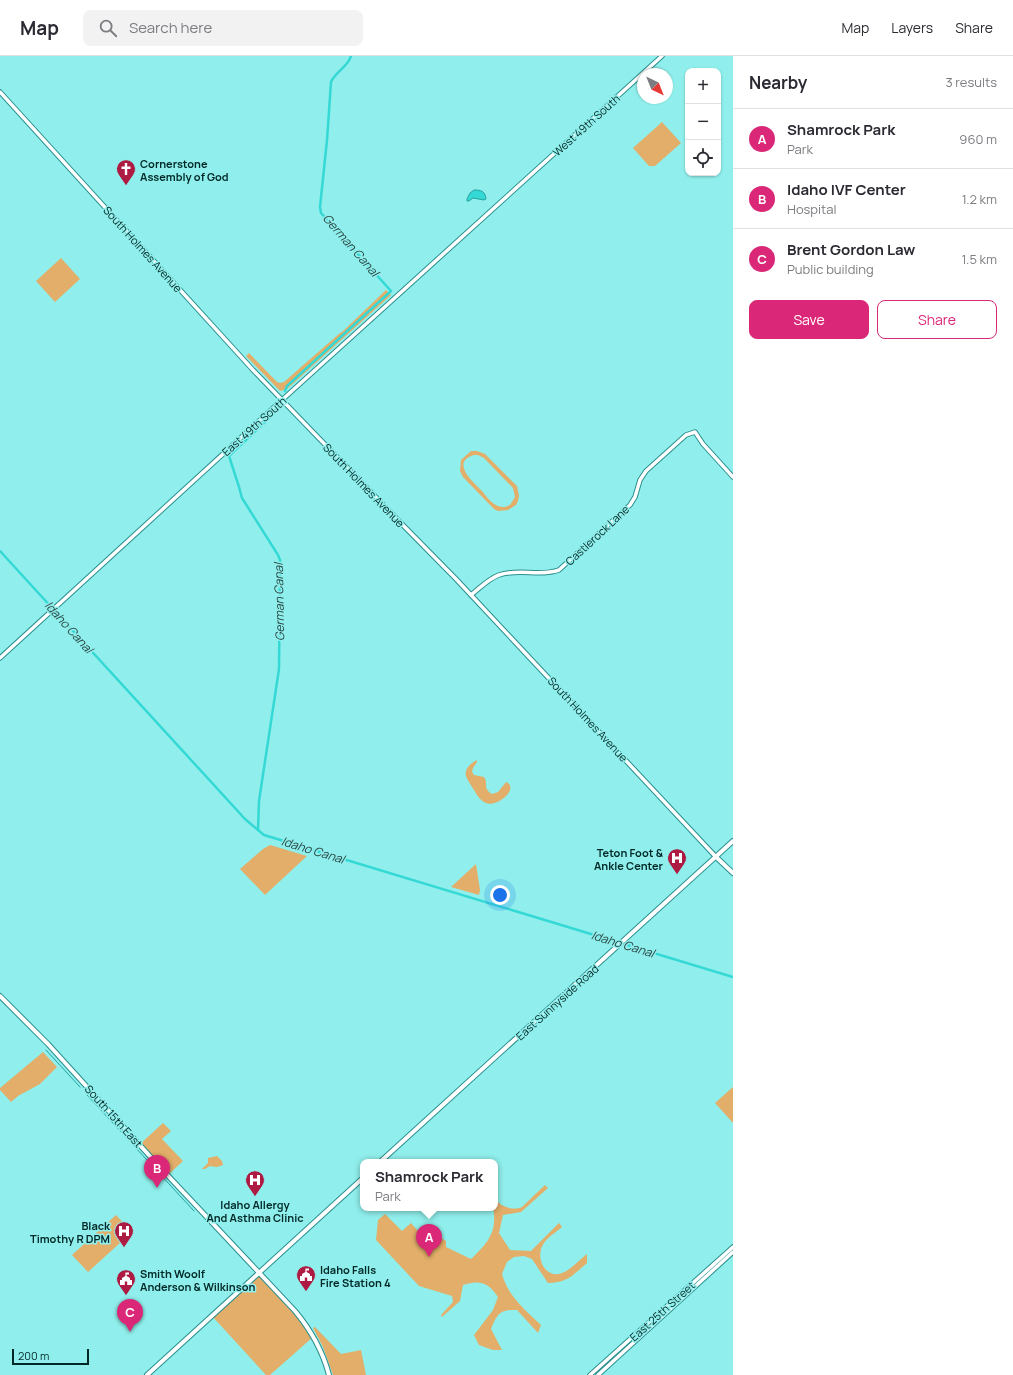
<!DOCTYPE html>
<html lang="en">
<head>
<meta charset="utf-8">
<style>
  :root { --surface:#fff; --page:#f2f2f3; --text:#2b2b33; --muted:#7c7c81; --line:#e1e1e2; --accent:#db2777 }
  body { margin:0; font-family:Manrope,sans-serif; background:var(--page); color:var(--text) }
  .controls { position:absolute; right:12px; top:12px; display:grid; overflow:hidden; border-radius:8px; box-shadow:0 1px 3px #0004 }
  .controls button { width:36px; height:36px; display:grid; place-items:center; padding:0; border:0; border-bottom:1px solid var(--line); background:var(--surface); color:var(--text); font:20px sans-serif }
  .compass { position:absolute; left:637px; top:12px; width:36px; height:36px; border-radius:50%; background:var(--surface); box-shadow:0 1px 3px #0004; rotate:137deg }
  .scale { position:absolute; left:12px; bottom:10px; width:77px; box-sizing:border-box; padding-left:4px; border:2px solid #002827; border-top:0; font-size:11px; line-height:14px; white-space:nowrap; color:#002827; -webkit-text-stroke:3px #90efec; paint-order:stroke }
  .you { position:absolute; left:500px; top:839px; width:14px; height:14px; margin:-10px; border:3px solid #fff; border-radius:50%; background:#1a73e8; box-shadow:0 0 0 6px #1a73e833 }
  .badge { display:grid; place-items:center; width:26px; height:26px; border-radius:50%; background:var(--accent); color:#fff; font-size:13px; font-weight:700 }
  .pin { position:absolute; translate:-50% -33px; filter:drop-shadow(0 1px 2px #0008) }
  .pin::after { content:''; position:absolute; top:21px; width:14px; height:12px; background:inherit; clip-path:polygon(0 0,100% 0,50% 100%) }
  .popup { position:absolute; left:360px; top:1103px; width:138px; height:52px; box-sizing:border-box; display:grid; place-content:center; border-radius:8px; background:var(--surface); filter:drop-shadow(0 1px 3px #0005); font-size:13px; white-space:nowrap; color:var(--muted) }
  .popup b { font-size:15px; color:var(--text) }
  .popup::after { content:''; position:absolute; left:50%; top:100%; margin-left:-8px; border:8px solid transparent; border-top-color:var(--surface) }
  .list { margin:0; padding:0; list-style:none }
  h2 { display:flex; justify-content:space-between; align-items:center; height:52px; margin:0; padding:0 16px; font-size:17px }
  h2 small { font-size:13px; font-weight:400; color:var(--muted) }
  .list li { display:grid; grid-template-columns:26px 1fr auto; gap:12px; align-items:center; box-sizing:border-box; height:60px; padding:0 16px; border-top:1px solid var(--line) }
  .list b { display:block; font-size:15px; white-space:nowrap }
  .list p { margin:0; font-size:13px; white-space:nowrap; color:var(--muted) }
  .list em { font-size:13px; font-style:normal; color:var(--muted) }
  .actions { display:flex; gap:8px; padding:12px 16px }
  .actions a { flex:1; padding:9px 0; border:1px solid var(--accent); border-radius:8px; text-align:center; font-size:14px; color:var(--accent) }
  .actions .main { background:var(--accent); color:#fff }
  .icon { flex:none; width:22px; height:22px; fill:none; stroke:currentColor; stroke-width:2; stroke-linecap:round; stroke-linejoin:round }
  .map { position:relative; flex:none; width:733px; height:1319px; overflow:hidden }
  header { display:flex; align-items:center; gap:24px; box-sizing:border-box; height:56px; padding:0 20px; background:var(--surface); border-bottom:1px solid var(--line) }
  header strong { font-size:19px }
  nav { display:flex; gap:22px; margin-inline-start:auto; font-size:14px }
  .search { width:280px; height:36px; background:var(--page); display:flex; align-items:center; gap:10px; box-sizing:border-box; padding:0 14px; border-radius:8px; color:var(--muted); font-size:15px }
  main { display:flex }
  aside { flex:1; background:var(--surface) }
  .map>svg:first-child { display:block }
</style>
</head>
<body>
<header>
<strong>Map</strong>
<div class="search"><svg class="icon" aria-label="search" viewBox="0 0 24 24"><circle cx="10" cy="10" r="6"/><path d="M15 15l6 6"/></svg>Search here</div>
<nav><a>Map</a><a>Layers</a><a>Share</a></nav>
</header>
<main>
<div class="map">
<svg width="733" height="1319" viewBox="0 0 733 1319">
  <rect width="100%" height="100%" fill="#90efec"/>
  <g fill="#e2ae69" fill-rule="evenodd">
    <path d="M662,66L681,87L655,110H649L633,92Z"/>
    <path d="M61,202L80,223L55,246L36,225Z"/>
    <path d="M386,234L391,239L287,333L280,335L246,300L249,297L277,326L280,327L284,326L340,277L342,276Z"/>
    <path d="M471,395H477L485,398L517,430L519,440L518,445L516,449L508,454L498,455L494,453L463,421L460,415L461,404ZM474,399H478L484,402L513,432L515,441L510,449C506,451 502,452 498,450C492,448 486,440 482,435C473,426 450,406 474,399Z"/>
    <path d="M477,704V706L473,712L472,716L474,719L484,721C489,728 482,732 492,738L498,736L506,726C520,732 497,752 486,747C479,744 476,737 472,731C470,727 467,724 466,720C464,713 471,707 477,704Z"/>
    <path d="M270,789L307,800L265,839L240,813L263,793Z"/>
    <path d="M476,808L480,834L479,839L451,831Z"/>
    <path d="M43,996L57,1011L40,1028L18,1040L11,1046L0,1034V1032Z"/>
    <path d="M733,1031V1067L715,1047Z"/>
    <path d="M163,1067L171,1075L162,1083L183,1105L168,1119L139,1089Z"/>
    <path d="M217,1100L222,1105L223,1109L217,1111L210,1110L205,1113H202L208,1107V1102Z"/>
    <path d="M545,1129L548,1132L521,1156L503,1159L499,1177L510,1194L531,1195L559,1167L562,1171C556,1176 548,1181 544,1187C534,1200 545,1224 562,1217C571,1214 579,1204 587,1198V1207C573,1219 567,1227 548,1227L532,1203L524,1200L514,1201L507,1206L502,1218C508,1240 525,1254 541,1269L538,1277L517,1254C500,1253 497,1258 491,1273L502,1294H493L479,1289L474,1279L493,1254L498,1241C488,1226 479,1224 463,1229L460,1245L442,1261L441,1259L453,1246L452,1240L419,1230L376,1184L378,1164L385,1158L402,1175L411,1167L419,1176L443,1183L446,1185V1191L471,1203C487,1188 498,1176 493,1152H495V1142C500,1151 513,1155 522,1151Z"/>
    <path d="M116,1159L132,1176L88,1216L72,1199Z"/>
    <path d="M259,1217L299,1260L313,1281L270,1319H266L212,1260Z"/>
    <path d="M315,1271L341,1298L361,1294L366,1319H333L323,1291L313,1272Z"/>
  </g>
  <path fill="#34d8d5" stroke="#24a3a1" d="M474,134C481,134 485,135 486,143L484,144L473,142L469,145H467V143L470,137Z"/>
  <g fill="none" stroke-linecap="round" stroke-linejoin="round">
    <g stroke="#24a3a1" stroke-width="1">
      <path d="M46,994L80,1031"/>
      <path d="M87,1039L194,1155"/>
    </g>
    <g stroke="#34d8d5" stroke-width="2.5">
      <path d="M285,335L287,330L391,235L321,157L320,151L327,84L331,26C335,16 348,11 351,0"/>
      <path d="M0,495L245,763L264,779L733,921"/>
      <path d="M258,774L259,745L279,613L280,504L278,499L242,442L239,431L229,400L281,351"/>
    </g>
    <defs>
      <g id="tertiary">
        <path d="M0,36L253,314L394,460L456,523L716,801"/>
        <path d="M471,539C480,532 488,523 499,519C519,512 540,521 559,514L630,449L635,441L640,424L646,415L686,379L695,376L703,388L733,421"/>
        <path d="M0,602L282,344L662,0"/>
        <path d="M590,1319L733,1191"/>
        <path d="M598,1319L733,1196"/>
      </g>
      <g id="secondary">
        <path d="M716,801L733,817"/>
        <path d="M0,940L48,988L157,1108L295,1255C310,1273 323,1296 329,1319"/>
      </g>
      <g id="primary">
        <path d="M380,1106L733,785"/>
        <path d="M147,1319L363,1122"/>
      </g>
    </defs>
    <use href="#tertiary" stroke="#298f8d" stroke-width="5.5"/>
    <use href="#secondary" stroke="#298f8d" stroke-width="6"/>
    <use href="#primary" stroke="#298f8d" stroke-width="6"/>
    <use href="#tertiary" stroke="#fff" stroke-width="3.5"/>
    <use href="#secondary" stroke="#fff" stroke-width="4"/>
    <use href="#primary" stroke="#fff" stroke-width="4"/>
  </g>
  <defs>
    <symbol id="church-pin" viewBox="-11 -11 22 30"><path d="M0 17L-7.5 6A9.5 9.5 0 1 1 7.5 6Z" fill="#ad1a42" stroke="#90efec"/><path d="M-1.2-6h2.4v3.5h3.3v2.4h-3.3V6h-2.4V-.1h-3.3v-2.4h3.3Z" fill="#fff"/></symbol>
    <symbol id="hospital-pin" viewBox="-11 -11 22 30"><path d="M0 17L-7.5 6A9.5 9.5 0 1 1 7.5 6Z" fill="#ad1a42" stroke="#90efec"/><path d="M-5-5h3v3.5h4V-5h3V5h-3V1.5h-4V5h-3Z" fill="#fff"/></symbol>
    <symbol id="civic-pin" viewBox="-11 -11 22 30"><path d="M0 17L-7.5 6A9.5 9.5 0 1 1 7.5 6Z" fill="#ad1a42" stroke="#90efec"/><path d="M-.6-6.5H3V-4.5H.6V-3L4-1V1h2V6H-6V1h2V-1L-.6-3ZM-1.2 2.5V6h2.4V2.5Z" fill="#fff"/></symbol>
  </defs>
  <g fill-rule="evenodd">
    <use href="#church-pin" x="115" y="102" width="22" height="30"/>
    <use href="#hospital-pin" x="666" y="791" width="22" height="30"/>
    <use href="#hospital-pin" x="244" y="1113" width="22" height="30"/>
    <use href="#hospital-pin" x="113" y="1164" width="22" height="30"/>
    <use href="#civic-pin" x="295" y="1208" width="22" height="30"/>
    <use href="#civic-pin" x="115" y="1212" width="22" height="30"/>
  </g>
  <g text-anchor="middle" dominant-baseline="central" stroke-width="3" stroke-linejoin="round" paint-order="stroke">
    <g font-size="11" fill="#002827" stroke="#90efec">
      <text transform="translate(586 69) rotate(-42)">West 49th South</text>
      <text transform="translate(143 193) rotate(48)">South Holmes Avenue</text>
      <text transform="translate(254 370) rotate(-42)">East 49th South</text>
      <text transform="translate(364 429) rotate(46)">South Holmes Avenue</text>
      <text transform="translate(597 479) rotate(-43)">Castlerock Lane</text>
      <text transform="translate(588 663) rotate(47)">South Holmes Avenue</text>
      <text transform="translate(557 946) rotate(-42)">East Sunnyside Road</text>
      <text transform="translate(114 1060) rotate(48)">South 15th East</text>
      <text transform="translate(662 1255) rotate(-42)">East 25th Street</text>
    </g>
    <g font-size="11" font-weight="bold" fill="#002827" stroke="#90efec" text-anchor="start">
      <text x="140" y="107">Cornerstone<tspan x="140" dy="13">Assembly of God</tspan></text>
      <text x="663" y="796" text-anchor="end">Teton Foot &amp;<tspan x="663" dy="13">Ankle Center</tspan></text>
      <text x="255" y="1148" text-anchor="middle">Idaho Allergy<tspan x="255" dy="13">And Asthma Clinic</tspan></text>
      <text x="110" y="1169" text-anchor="end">Black<tspan x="110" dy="13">Timothy R DPM</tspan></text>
      <text x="320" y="1213">Idaho Falls<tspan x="320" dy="13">Fire Station 4</tspan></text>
      <text x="140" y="1217">Smith Woolf<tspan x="140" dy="13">Anderson &amp; Wilkinson</tspan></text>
    </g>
    <g font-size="12" font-style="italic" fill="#284846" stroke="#90efec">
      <text transform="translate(351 189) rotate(49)">German Canal</text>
      <text transform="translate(279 546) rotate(-91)">German Canal</text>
      <text transform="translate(69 571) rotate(48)">Idaho Canal</text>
      <text transform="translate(313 794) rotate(17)">Idaho Canal</text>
      <text transform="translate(623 888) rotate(17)">Idaho Canal</text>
    </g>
  </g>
</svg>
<div class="controls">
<button>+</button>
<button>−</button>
<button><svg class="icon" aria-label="locate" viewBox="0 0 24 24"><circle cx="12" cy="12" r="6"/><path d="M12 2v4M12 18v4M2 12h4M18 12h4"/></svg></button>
</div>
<svg class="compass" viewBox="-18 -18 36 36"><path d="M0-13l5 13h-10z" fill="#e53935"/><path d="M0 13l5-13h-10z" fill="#7c7c81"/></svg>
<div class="scale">200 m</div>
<div class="you"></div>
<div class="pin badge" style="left:429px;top:1201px">A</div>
<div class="popup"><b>Shamrock Park</b>Park</div>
<div class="pin badge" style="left:157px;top:1132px">B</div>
<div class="pin badge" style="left:130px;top:1276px">C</div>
</div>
<aside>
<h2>Nearby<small>3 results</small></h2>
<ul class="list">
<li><span class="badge">A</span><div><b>Shamrock Park</b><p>Park</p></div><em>960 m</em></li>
<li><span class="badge">B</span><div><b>Idaho IVF Center</b><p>Hospital</p></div><em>1.2 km</em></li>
<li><span class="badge">C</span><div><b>Brent Gordon Law</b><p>Public building</p></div><em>1.5 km</em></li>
</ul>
<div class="actions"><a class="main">Save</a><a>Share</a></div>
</aside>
</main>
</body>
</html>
